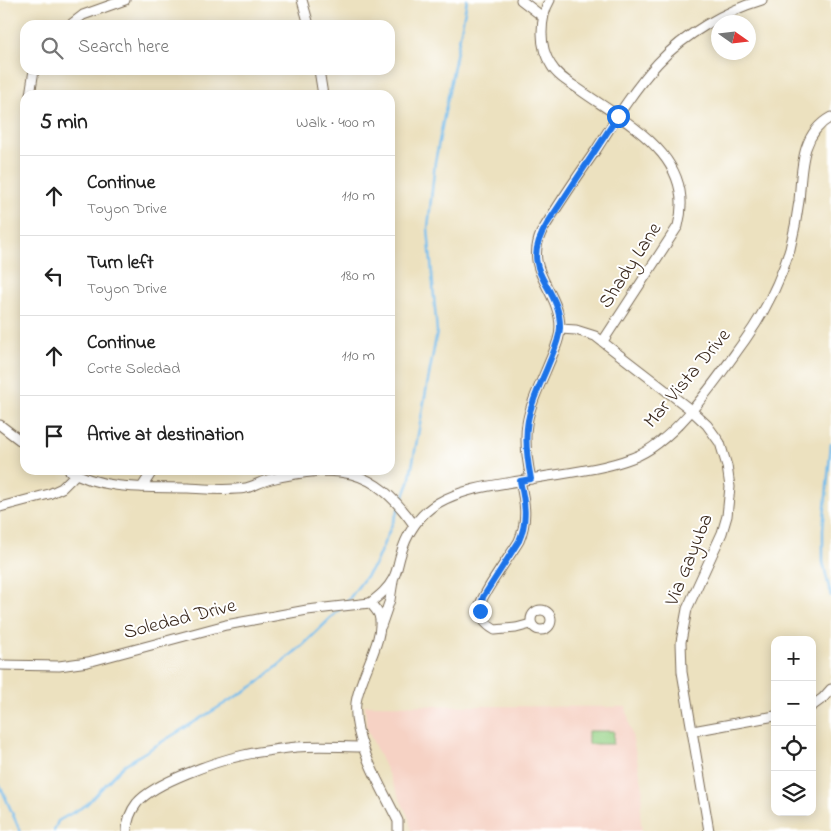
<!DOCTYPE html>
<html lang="en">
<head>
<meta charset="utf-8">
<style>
  :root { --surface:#fff; --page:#f2f2f2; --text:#222; --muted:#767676; --line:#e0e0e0 }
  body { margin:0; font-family:"Indie Flower",sans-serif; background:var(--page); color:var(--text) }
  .controls { position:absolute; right:15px; bottom:15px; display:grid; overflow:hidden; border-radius:10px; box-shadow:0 2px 12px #0003 }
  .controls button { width:45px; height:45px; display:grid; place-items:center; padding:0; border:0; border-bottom:1px solid var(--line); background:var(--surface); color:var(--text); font:25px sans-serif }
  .compass { position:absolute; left:711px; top:15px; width:45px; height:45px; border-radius:50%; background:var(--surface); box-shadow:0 2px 12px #0003; rotate:104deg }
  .stop { position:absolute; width:15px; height:15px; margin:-11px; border:4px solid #1a73e8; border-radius:50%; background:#fff }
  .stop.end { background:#1a73e8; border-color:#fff; box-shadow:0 1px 5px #0008 }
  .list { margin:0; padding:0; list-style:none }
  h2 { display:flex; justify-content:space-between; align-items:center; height:65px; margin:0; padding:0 20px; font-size:21px }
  h2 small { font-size:16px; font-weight:400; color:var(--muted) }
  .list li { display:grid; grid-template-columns:32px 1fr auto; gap:15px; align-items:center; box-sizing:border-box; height:80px; padding:0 20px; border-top:1px solid var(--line) }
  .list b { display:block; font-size:19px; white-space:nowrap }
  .list p { margin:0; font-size:16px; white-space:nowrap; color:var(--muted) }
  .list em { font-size:16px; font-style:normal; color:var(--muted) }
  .icon { flex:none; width:28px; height:28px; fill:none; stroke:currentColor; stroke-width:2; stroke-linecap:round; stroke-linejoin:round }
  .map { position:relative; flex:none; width:831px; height:831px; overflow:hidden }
  .search { position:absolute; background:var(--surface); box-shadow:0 2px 12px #0003; left:20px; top:20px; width:375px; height:55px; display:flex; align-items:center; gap:12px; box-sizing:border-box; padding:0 18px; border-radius:15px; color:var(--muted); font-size:19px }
  .panel { position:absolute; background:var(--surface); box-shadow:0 2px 12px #0003; left:20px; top:90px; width:375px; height:385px; border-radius:15px }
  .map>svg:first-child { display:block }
</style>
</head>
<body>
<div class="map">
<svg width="831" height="831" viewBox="0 0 831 831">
  <rect width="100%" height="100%" fill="#fff"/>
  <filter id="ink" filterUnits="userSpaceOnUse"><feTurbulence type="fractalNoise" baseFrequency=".02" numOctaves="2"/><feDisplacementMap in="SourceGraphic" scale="10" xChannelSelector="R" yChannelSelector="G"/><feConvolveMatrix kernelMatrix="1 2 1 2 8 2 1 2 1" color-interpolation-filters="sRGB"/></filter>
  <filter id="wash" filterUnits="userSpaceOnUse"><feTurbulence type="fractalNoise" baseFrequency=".0096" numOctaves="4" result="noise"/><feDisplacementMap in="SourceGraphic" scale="20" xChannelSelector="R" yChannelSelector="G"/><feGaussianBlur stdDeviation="1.12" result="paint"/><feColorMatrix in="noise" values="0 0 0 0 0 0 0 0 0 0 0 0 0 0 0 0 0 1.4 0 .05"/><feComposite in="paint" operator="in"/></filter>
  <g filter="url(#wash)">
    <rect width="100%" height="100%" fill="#ece1bf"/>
    <path fill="#f6d2c4" d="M365,705L626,707L643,787L640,814L642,831H411L409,818L366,727Z"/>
    <path fill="#96d286" stroke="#687e52" d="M588,731H614L613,744H588Z"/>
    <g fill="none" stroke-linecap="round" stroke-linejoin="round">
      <g stroke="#73bcec" stroke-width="2.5">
        <path d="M831,444L823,529V562L831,596"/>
        <path d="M401,503L409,483L437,332L428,228L435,162L467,0"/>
        <path d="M346,603L375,564L399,508"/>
        <path d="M0,785L20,831"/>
        <path d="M54,831L58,821L86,805L124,765L255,685L303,645L339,610"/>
      </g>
    </g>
  </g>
  <g filter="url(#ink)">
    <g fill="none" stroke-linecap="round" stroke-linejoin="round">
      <defs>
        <g id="minor">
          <path d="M302,0L309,25"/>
          <path d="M521,0L543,17"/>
          <path d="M550,0C544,10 542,21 542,33C542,44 545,56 551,65C557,76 570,83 580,90C626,123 697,156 678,226L603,341"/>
          <path d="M70,25L83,15L125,0"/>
          <path d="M319,70L323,95"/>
          <path d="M30,95L34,70"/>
          <path d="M560,329L576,330L595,336L691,410L707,425L720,443L727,466L730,487L727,516L722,533L687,609L681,642L682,672L709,831"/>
          <path d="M0,425L25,444"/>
          <path d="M69,470C103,491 150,487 188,488C207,489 227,491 246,488C254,486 262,481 271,479C337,464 373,466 414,525"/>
          <path d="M531,479C520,428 527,414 547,368C552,355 560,341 560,328C560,290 524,273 541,233C558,205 577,177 596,150C615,120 634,89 658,63C685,34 725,11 762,0"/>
          <path d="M520,481C525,502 528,520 519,541C512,553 482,594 480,605C479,617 486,625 495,630L516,628L531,624"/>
          <path d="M142,487L153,470"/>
          <path d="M0,507L49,494L62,488L76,474"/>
          <circle cx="541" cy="620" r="10"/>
          <path d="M381,626L390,600L393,581"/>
          <path d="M0,665L59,666L88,662L226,625L307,610L370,603"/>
          <path d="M812,706L823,698L831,689"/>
          <path d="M693,731L775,716"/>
          <path d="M127,831C127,820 130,812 137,803C155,782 217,761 244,755C261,751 280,749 297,747C319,745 341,747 362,747"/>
          <path d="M398,831V821C382,788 352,740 356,703C359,677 386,638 379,615C377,610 373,606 370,603C379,596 388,589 393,579C397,572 398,564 400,557C406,535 418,515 438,503C464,488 496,485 525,480C561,473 598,471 632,458C675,443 718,377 745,340C765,312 780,282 790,249C794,233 797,217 799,201C802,170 800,134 831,117"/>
        </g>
      </defs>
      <use href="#minor" stroke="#796a56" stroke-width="11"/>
      <use href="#minor" stroke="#fff" stroke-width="9"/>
    </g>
  </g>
  <g fill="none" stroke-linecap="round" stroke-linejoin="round" filter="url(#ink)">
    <path stroke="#1a73e8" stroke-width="6" d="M480,611L483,597L519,541C528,521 525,502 520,481L531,479C521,428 527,414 547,368C552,355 559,342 560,328C561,283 516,274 547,224L618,116"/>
  </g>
  <g text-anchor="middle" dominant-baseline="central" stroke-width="4" stroke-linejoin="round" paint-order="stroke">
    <g font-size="20" fill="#3b2a1e" stroke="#fff">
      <text transform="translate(631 266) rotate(-57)">Shady Lane</text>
      <text transform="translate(688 379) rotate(-50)">Mar Vista Drive</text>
      <text transform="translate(690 560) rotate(-68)">Via Gayuba</text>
      <text transform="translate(180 620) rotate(-14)">Soledad Drive</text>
    </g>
  </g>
</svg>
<div class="controls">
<button>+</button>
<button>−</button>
<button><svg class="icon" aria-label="locate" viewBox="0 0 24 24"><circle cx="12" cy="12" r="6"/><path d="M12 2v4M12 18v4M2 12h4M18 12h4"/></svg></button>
<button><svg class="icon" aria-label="layers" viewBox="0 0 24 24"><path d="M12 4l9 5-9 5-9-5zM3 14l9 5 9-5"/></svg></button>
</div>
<svg class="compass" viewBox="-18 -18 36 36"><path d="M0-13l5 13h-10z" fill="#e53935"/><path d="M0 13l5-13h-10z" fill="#767676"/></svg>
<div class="stop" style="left:618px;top:116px"></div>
<div class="stop end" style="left:480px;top:611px"></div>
<div class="search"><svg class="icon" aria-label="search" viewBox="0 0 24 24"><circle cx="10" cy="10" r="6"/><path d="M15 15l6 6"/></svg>Search here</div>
<section class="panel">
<h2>5 min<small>Walk · 400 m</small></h2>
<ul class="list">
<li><svg class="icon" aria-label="ahead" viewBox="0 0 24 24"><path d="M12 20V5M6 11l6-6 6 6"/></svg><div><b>Continue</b><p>Toyon Drive</p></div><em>110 m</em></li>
<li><svg class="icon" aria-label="left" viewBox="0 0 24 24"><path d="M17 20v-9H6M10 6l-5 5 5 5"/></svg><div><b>Turn left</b><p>Toyon Drive</p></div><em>180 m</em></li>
<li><svg class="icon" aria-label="ahead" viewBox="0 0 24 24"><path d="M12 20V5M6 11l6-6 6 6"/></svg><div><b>Continue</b><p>Corte Soledad</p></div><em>110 m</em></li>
<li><svg class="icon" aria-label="arrive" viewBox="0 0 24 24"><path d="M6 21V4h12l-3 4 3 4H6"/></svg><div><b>Arrive at destination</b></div></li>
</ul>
</section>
</div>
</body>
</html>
